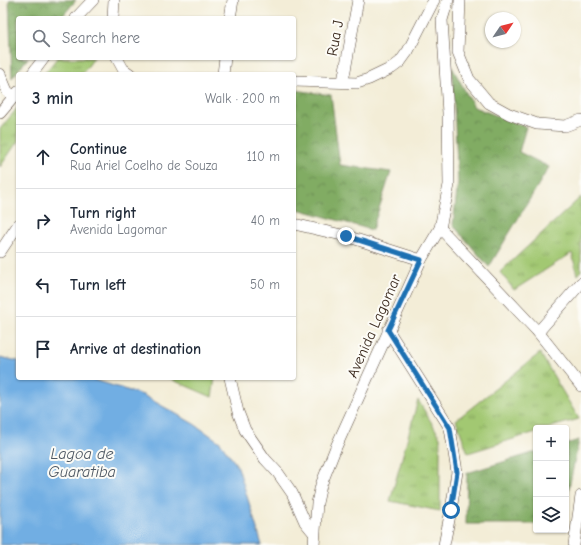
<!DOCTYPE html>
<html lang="en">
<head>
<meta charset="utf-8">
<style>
  :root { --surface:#fff; --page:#f6f6f7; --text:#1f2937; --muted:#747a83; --line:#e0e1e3 }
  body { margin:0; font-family:"Comic Neue",sans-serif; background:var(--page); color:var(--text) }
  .controls { position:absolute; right:12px; bottom:12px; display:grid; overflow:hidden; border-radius:4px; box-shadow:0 1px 3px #0004 }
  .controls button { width:36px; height:36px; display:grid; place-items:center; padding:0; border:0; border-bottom:1px solid var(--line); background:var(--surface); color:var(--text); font:20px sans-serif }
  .compass { position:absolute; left:485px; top:12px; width:36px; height:36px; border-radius:50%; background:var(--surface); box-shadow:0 1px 3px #0004; rotate:55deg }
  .stop { position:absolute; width:12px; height:12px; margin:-9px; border:3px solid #1f6fb2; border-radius:50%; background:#fff }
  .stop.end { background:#1f6fb2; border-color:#fff; box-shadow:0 1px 4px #0008 }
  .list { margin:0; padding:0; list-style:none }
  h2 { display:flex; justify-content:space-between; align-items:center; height:52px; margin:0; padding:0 16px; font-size:17px }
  h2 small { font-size:13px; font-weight:400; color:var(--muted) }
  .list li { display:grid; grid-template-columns:26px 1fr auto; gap:12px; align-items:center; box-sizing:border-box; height:64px; padding:0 16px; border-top:1px solid var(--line) }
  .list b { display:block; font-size:15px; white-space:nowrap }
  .list p { margin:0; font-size:13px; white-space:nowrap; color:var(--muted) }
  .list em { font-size:13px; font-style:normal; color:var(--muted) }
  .icon { flex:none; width:22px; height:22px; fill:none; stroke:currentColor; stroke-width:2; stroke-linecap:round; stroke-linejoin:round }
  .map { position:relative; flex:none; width:581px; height:545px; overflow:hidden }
  .search { position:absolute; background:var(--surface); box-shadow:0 1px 3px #0004; left:16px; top:16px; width:280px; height:44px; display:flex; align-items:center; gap:10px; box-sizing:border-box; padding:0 14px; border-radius:4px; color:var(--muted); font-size:15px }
  .panel { position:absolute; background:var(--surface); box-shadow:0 1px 3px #0004; left:16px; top:72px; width:280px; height:308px; border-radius:4px }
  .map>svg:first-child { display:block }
</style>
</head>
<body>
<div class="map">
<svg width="581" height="545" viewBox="0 0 581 545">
  <defs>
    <pattern id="grass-tufts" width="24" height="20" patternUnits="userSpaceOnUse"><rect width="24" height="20" fill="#a2c872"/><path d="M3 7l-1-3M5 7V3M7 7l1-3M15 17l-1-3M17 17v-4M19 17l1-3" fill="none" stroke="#85a35d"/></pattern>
    <pattern id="forest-crowns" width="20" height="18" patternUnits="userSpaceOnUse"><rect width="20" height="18" fill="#81ac64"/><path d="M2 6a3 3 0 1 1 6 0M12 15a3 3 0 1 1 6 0" fill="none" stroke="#6b8c52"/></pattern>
  </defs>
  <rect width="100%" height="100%" fill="#fdfcf7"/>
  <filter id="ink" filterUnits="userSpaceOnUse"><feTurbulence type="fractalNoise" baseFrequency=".025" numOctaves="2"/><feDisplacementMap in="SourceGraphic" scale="8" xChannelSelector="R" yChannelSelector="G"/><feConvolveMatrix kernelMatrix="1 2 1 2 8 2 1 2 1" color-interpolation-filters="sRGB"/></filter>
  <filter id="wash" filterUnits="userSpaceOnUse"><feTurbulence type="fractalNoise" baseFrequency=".012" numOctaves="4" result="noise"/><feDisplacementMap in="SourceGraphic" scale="16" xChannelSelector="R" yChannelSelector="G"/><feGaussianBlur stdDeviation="0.9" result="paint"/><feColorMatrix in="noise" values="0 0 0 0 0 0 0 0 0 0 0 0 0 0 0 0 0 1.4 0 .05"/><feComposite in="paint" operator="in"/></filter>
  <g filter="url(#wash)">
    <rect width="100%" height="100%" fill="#f3edd7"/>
    <g fill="url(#grass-tufts)" stroke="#6e7948">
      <path d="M57,58H94L82,74H44Z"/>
      <path d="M18,107V141L0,167V129Z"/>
      <path d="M581,197V271L577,275L572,253L514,290L500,272Z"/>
      <path d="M540,353L579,419L548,428H536V432L468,453L456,420Z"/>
      <path d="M418,400L440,437V511L390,501Z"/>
    </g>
    <g fill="url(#forest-crowns)" stroke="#5e6b41">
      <path d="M9,0H76L61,18H18V58H28L12,78Z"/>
      <path d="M452,67L474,107L526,127L519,152L549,167L489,267L453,225L458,182Z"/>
      <path d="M294,90L331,95L340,165L391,172L372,230L294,208Z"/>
      <path d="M579,440L566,502V444Z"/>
      <path d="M536,452V524H466L467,473Z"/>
    </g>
    <path fill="#a2c872" stroke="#6e7948" d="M168,378H215L212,397Z"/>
    <path fill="#71aee3" stroke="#566c80" d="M0,357L18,361V378H88L143,395L194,424L220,442L238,467L262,545H0Z"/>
  </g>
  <g filter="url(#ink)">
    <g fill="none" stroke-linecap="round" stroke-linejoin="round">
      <defs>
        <g id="minor">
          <path d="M460,0L458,52L469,79L489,103L509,114L537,124L565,126L581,120"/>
          <path d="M76,18L93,0"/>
          <path d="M113,18L114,0"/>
          <path d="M230,18L233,0"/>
          <path d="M117,58L123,69L130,74"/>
          <path d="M0,74L7,91L14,97"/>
          <path d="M32,74L44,58"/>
          <path d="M223,74L225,58"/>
          <path d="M294,81L357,83L369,79L392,68L400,62L408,51L434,0"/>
          <path d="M343,81L358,0"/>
          <path d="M0,113L18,92"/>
          <path d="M294,224L346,236L421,260"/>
          <path d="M440,228L538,332L581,386"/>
          <path d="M0,252L18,225"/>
          <path d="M388,330L450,428L457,472L451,510L444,545"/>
          <path d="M538,332L581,283"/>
          <path d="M230,378L238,412L245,430L265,459L278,473L292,493L305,522L314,533"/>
          <path d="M314,545L317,503L321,485L336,447L421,260L440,228L449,185L448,113L442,20L448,0"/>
          <path d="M574,545L581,496"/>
        </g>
      </defs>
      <use href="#minor" stroke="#57473a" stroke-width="12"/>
      <use href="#minor" stroke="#fff" stroke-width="11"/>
    </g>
  </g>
  <g fill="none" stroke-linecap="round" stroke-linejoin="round" filter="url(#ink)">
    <path stroke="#1f6fb2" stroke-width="5" d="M346,236L421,260L388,330L450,428L457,472L451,510"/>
  </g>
  <g text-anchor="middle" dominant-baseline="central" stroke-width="4" stroke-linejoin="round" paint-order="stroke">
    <g font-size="15" fill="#3b2a1e" stroke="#fdfcf7">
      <text transform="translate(335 38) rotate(-79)">Rua J</text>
      <text transform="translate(374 326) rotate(-66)">Avenida Lagomar</text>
    </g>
    <g font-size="16" font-style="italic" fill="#4e5863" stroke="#fdfcf7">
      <text x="82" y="454">Lagoa de<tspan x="82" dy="18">Guaratiba</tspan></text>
    </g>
  </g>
</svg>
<div class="controls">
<button>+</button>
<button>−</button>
<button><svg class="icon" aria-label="layers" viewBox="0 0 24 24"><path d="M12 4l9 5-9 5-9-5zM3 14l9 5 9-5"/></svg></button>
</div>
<svg class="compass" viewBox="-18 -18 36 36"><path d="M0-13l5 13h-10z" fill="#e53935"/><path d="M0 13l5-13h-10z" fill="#747a83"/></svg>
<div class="stop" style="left:451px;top:510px"></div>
<div class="stop end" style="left:346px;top:236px"></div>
<div class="search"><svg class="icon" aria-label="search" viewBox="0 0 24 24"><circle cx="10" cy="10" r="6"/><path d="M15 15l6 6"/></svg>Search here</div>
<section class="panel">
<h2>3 min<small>Walk · 200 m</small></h2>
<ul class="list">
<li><svg class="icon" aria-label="ahead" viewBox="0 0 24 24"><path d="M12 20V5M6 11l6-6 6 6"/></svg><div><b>Continue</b><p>Rua Ariel Coelho de Souza</p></div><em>110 m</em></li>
<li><svg class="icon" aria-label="right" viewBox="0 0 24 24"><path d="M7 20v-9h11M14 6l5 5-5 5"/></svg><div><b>Turn right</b><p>Avenida Lagomar</p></div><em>40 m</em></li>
<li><svg class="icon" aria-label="left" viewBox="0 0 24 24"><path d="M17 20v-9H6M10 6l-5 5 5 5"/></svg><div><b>Turn left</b></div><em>50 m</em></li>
<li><svg class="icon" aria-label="arrive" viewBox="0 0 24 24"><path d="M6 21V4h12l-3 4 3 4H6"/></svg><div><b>Arrive at destination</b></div></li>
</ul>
</section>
</div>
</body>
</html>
